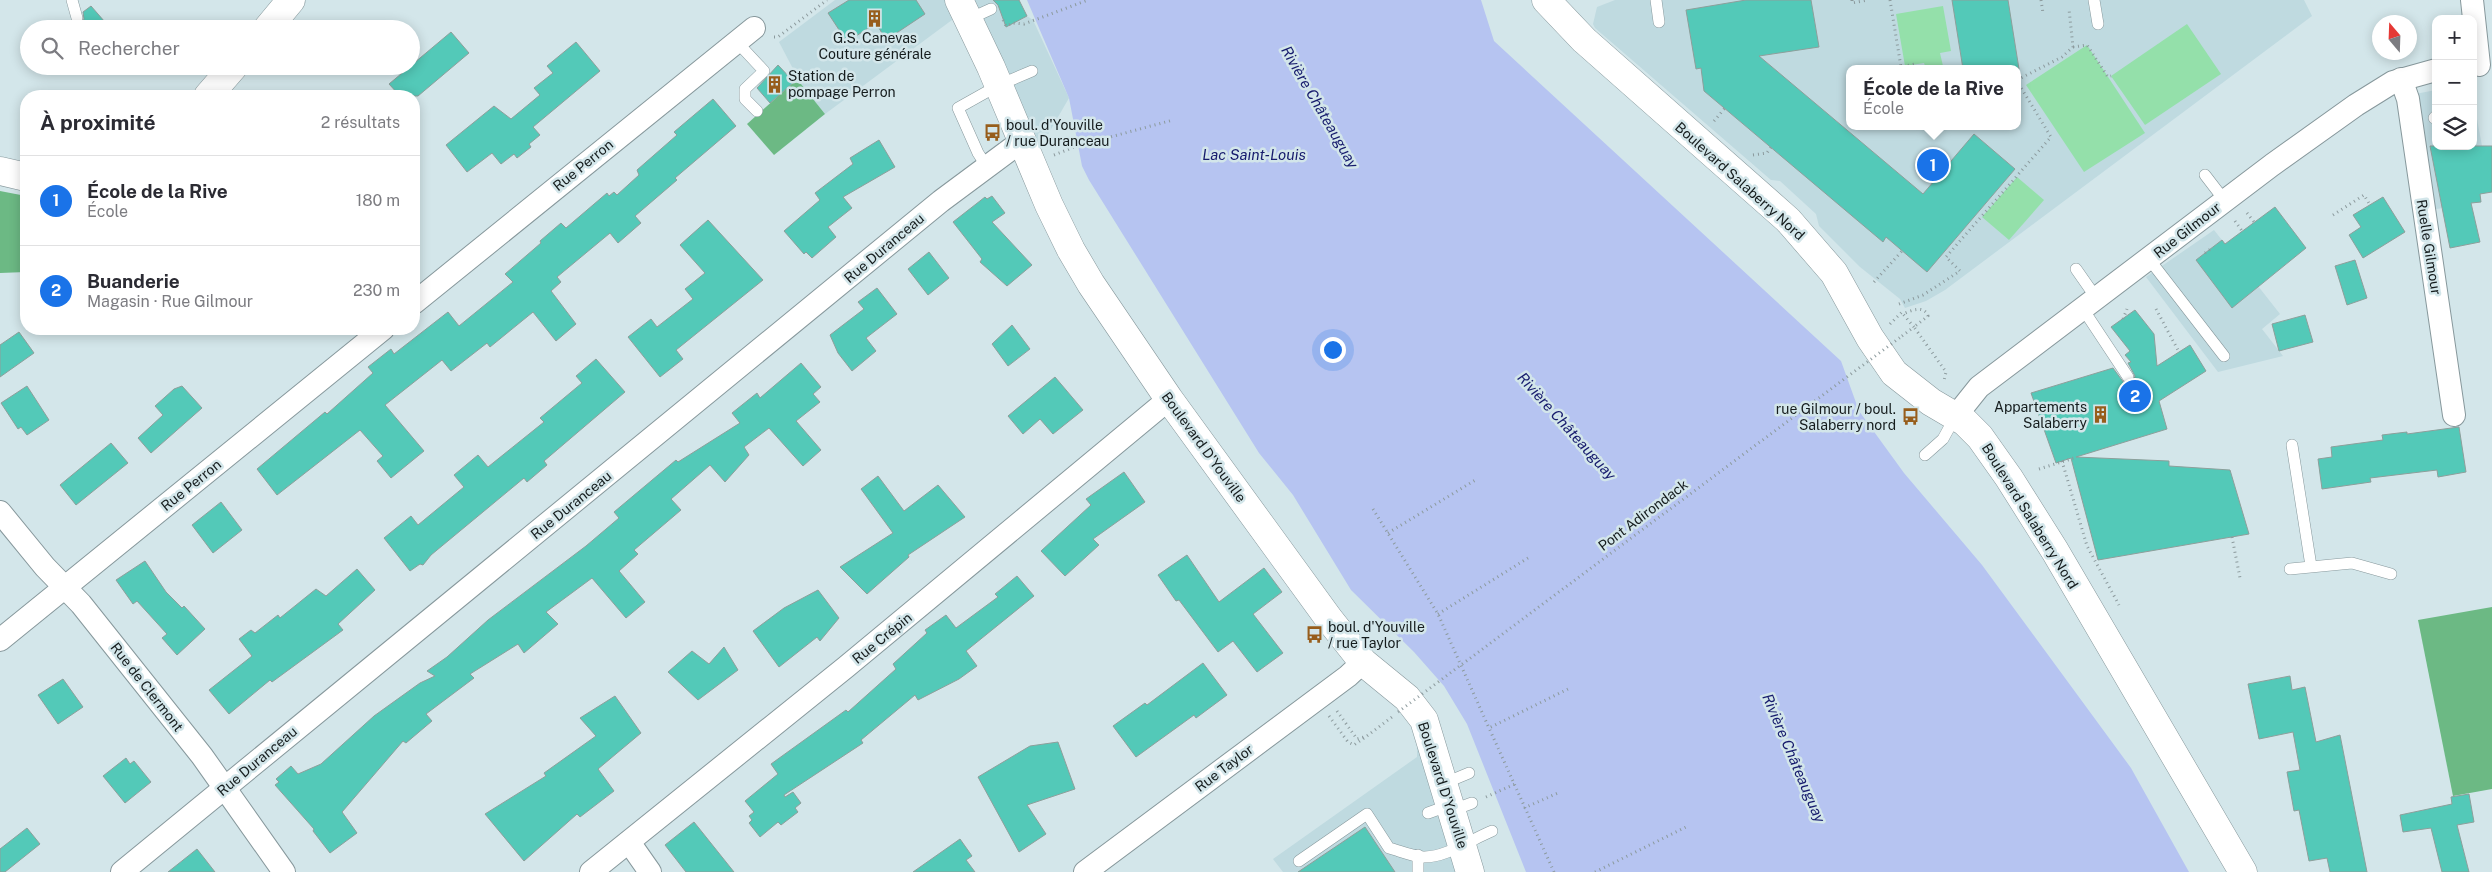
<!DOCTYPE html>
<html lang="fr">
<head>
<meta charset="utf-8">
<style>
  :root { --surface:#fff; --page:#f7f7f7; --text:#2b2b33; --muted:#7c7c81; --line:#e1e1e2; --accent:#1a73e8 }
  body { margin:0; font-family:"Public Sans",sans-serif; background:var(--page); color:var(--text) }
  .controls { position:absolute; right:15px; top:15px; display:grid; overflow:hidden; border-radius:10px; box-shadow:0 2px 12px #0003 }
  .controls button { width:45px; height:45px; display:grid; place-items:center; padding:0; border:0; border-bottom:1px solid var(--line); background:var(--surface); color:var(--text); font:25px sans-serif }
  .compass { position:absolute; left:2372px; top:15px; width:45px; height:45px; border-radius:50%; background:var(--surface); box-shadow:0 2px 12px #0003; rotate:341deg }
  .you { position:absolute; left:1332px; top:349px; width:18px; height:18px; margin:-12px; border:4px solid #fff; border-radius:50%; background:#1a73e8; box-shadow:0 0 0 8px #1a73e833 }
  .badge { display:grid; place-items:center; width:32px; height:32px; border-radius:50%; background:var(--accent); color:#fff; font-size:16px; font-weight:700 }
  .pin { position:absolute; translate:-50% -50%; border:2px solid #fff; box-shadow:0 1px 5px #0006 }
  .popup { position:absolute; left:1846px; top:65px; width:175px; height:65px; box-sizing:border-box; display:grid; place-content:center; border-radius:10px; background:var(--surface); filter:drop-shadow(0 1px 4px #0005); font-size:16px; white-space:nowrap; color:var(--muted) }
  .popup b { font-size:19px; color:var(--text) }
  .popup::after { content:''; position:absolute; left:50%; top:100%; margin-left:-10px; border:10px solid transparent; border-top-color:var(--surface) }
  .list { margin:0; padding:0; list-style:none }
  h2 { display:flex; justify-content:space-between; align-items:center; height:65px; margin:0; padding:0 20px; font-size:21px }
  h2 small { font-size:16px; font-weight:400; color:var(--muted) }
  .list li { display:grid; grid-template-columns:32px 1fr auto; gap:15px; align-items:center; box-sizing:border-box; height:90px; padding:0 20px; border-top:1px solid var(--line) }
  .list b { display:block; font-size:19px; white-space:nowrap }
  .list p { margin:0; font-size:16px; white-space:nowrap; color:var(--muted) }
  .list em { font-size:16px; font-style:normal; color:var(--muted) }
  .icon { flex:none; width:28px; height:28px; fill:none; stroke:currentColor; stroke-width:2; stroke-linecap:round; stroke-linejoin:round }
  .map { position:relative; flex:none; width:2492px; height:872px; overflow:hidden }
  .search { position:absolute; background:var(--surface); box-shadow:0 2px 12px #0003; left:20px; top:20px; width:400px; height:55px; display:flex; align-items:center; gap:12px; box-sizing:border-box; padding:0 18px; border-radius:28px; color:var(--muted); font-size:19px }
  .panel { position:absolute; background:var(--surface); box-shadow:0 2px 12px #0003; left:20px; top:90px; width:400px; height:245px; border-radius:20px }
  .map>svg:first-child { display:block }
</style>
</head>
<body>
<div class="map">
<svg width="2492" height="872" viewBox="0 0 2492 872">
  <rect width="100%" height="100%" fill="#d3e6ea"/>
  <g fill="#bfdae0" fill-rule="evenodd">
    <path d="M835,0H946L956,17L825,114L801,84L779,42Z"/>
    <path d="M972,0H1019L1027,16L1033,20L1069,98L1039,150Z"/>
    <path d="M1615,0H2304L2312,16L1945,290L1926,301L1905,308L1900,299L1860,267L1819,226L1816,214L1780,181L1771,180L1595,28L1593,24L1597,7ZM1849,69H2017V126H1849Z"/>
    <path d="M2436,90V146H2473V97L2484,157L2473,158L2481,202L2430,210L2415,94Z"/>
    <path d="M2214,230L2280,314L2262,329L2283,356L2218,372L2146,277Z"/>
    <path d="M1417,733L1457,872H1283L1273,859L1417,757Z"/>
  </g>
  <g fill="#94e0aa">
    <path d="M1943,6L1951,51L1940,53L1943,66L1926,69L1924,63L1905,66L1896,14Z"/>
    <path d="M2187,24L2221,74L2145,125L2111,76Z"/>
    <path d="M2087,45L2145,133L2084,172L2026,85Z"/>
    <path d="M2017,177L2044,200L2009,240L1982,217Z"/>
  </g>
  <g fill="#6cb984">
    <path d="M794,82L801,84L825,114L774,155L747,124Z"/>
    <path d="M0,191L26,196V272L0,273Z"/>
    <path d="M2492,607V789L2453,796L2418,620Z"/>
  </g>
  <path fill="#b6c4f1" d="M1027,0H1481L1494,41L1841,361L1859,411L1904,473L1982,565L2131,768L2189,872H1526L1467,724L1444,686L1414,652L1351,590L1293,495L1259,453L1089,180L1082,166L1069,98Z"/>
  <g fill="#53c9b8" stroke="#8d9f9b">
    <path d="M849,0H916L925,14L886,40L876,23L847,42L828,13Z"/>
    <path d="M993,0H1019L1027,16L1006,27L998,5Z"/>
    <path d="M1746,0H1811L1819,47L1759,56L1923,194L1974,134L2015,169L1927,272L1886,237L1883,242L1704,91L1701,68L1696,69L1686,10Z"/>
    <path d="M1952,0H2008L2019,69H1963Z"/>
    <path d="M91,6L111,29H64L71,23L76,25L82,24L84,19L83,12Z"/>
    <path d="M451,32L469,53L418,96H400L389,84Z"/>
    <path d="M576,42L600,71L533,127L540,135L529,144L531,147L517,158L514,154L501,164L492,153L467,172L446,145L494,106L511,119L540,95L534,88L553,73L547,66Z"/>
    <path d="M778,65L794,82L770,103L757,88Z"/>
    <path d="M713,99L736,126L675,178L677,180L635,216L641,223L618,243L610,233L557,277L561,282L551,291L576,324L556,341L533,312L490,347L487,343L451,371L442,360L385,405L424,451L391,478L377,461L383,456L360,430L277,495L257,469L325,412L327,414L373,373L368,367L391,349L394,354L448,312L459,326L513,282L505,274L541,243L540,241L561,223L566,228L607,193L609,196L614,192L617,195L639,175L637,170L677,135L674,132Z"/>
    <path d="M879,140L895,167L843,197L852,208L828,227L836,237L812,258L806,252L804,254L784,231L820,200L815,193L853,164L850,158Z"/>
    <path d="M2430,146H2492V192L2480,194L2481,202L2471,203L2480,242L2450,248Z"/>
    <path d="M992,196L1005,213L992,222L1032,265L1007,286L980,262L982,259L953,222L985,197L987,199Z"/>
    <path d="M2383,197L2405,232L2363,258L2349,235L2361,227L2353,215Z"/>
    <path d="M2275,207L2306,248L2232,308L2196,260L2222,240L2225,244Z"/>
    <path d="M708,220L763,280L676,350L683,359L660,377L628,337L651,319L657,327L693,299L685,289L705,273L680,245Z"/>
    <path d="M929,252L949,278L928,295L908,269Z"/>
    <path d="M2355,260L2367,298L2347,305L2335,266Z"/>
    <path d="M877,288L897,314L866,338L876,351L852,371L838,353L830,335L864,309L858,302Z"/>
    <path d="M2135,310L2154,334L2157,366L2190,345L2206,371L2159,401L2167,429L2076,457L2169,461V466L2230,470L2249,534L2098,560L2071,458L2056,463L2031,393L2113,368L2124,383H2133L2135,376L2128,363L2131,362L2125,355L2130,351L2111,327Z"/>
    <path d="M2305,315L2313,342L2279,351L2272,324Z"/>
    <path d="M1012,325L1030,349L1008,366L992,344Z"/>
    <path d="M19,332L34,353L0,377V345Z"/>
    <path d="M596,359L625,392L544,461L547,465L527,482L524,478L431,555L423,565L420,564L410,571L384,538L411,516L418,525L464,487L454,475L478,455L488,467L544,422L540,418L582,383L576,376Z"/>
    <path d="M801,363L821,387L813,394L820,402L796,421L821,450L803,466L769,428L744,447L749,455L725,482L710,465L671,499L681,510L634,550L638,554L619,571L645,602L626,618L592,578L546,612L558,624L524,653L518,644L470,674L474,678L426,714L432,721L406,743L403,741L342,812L357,833L330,853L313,831L314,829L275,785L279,782L276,779L291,766L298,774L321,764L374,716L420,683L435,676L427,671L447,657L488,620L586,546L619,518L614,512L676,460L678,462L740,423L732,413L757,393L760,398Z"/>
    <path d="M1055,377L1083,410L1053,434L1040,419L1023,434L1008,416Z"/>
    <path d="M27,386L49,420L27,435L21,427L18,429L1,403Z"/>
    <path d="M182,386L202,408L151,453L138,438L163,415L155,406L174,389Z"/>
    <path d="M2459,427L2466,472L2438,477L2437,470L2370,478L2371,482L2322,489L2318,459L2332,457L2331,447L2383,440L2382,435L2407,432V434Z"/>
    <path d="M111,443L128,463L76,505L60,485Z"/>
    <path d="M1124,472L1145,502L1093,539L1099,545L1065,576L1041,551L1091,505L1086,499Z"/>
    <path d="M878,476L904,511L938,485L965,517L908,555L909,557L867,594L840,567L893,533L861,489Z"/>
    <path d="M221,502L242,530L213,553L192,525Z"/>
    <path d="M1187,555L1219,602L1264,568L1282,592L1253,614L1283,653L1257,672L1233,641L1218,652L1179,600L1176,601L1158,575Z"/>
    <path d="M145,561L166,592L182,608L184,606L205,629L177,655L162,638L167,634L137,601L133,604L116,580Z"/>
    <path d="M357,569L375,590L338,624L343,630L272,682L270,680L229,714L209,690L252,656L239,639L251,630L255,633L278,615L280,618L316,589L326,596Z"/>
    <path d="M1017,576L1034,596L966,651L977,666L959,679L918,700L915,695L861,740L863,743L784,795L785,797L793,792L801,803L795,808L798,812L781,825L778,822L760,837L749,823L752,820L749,816L754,812L745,801L778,774L771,764L846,710L848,712L896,669L893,664L927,633L925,630L946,615L956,628L998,597L995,594Z"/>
    <path d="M818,590L839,618L820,641L817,637L779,667L753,631L784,608Z"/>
    <path d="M724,647L738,670L698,700L668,672L692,651L709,664Z"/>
    <path d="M1203,663L1227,695L1196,718L1194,715L1136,757L1113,726L1145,703L1147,705Z"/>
    <path d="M2290,676L2292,690L2305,687L2316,742L2340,735L2367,872H2330L2327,858L2309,861L2299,810L2294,811L2287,772L2300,770L2293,732L2259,739L2248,684Z"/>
    <path d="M63,679L83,707L58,724L38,695Z"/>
    <path d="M615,696L641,733L598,769L614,791L580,817L577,814L524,861L485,814L546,776L544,773L596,736L580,718Z"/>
    <path d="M1058,742L1075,789L1027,805L1046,834L1019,852L978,777L1030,746Z"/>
    <path d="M126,758L130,764L134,761L151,782L125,803L103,776Z"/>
    <path d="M2469,794L2474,822L2457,825L2469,872H2442L2431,828L2403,832L2400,815L2452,804L2451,797Z"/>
    <path d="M694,822L734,872H686L665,845Z"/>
    <path d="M1365,827L1395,872H1298Z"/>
    <path d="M27,828L40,844L5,872H0V849Z"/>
    <path d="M960,839L972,856L966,860L975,872H913Z"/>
    <path d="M197,849L215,872H168Z"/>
  </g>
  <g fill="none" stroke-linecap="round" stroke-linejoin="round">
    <defs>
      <g id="service">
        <path d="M72,0L77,18"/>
        <path d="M1656,0L1659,22"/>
        <path d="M2094,0L2098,24"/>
        <path d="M969,19L991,9"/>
        <path d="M736,41L764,71L745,89V99L757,111"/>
        <path d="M2434,118L2436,116"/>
        <path d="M987,167L978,153L958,108L999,85L1032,71"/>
        <path d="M2205,175L2225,201"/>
        <path d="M2149,259L2224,356"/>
        <path d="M2076,269L2097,299"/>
        <path d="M2083,309L2128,377"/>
        <path d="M2292,445L2311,566"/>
        <path d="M1925,455L1943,439L1955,417"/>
        <path d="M2290,569L2352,563L2391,574"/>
        <path d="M1445,783L1469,773"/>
        <path d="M1453,810L1472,803"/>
        <path d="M1428,813L1450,805"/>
        <path d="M1418,855V872"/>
        <path d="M1299,861L1367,814L1389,848C1400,851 1412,856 1423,857C1445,858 1472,839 1492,831"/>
      </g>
      <g id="minor">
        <path d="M2472,0L2479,65"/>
        <path d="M2401,79L2408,99L2454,415"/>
        <path d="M414,303L754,28"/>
        <path d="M1955,417L1979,387L2272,165L2356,105L2393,82L2436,70"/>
        <path d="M0,512L45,567L81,604L202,756L284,872"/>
        <path d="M0,640L383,329"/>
        <path d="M629,842L650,872"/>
        <path d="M122,872L941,201L1011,149L1024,144"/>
        <path d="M591,872L846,667L1169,399"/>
        <path d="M1085,872L1348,676L1363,662"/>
      </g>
      <g id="tertiary">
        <path d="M959,0L991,67L1049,205L1071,250L1091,284L1169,399L1329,619L1363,662L1407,698L1424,720L1470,872"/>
        <path d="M1546,0L1584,40L1788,220L1834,273L1870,338L1894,373L1931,402L1965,422L1980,437L2009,478L2055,551L2243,872"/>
        <path d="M267,29L291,0"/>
        <path d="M208,96L234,66"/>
        <path d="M0,171L26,177"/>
      </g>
    </defs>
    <use href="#service" stroke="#87989c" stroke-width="12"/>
    <use href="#minor" stroke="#87989c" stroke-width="24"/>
    <use href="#tertiary" stroke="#87989c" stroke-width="29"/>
    <g stroke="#8c9a9d" stroke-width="3" stroke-dasharray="1 4" stroke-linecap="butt">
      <path d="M1852,0V3L1868,0"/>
      <path d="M1890,0L1901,67L1915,64L1916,69"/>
      <path d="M2041,0L2043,13"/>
      <path d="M1003,20L1006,26L1013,23L1024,24L1088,0"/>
      <path d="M774,37H778L827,0"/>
      <path d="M2073,47L2087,45L2108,77L2111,76"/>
      <path d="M2017,80L2062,57L2073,47L2069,9"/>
      <path d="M1714,121L1725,108"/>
      <path d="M1054,155L1077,146L1173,120"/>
      <path d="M1753,155L1767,153L1771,147"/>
      <path d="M2247,213L2254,222"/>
      <path d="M2333,215L2364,195L2370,205"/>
      <path d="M2235,221L2242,231"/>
      <path d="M2205,253L2212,248"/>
      <path d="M1874,282L1902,251"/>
      <path d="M1899,304L1923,295L1960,271L1946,257L2051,137L2017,81"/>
      <path d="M2156,309L2179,352"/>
      <path d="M2123,319L2127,309"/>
      <path d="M1890,324L1902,312"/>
      <path d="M1902,336L1914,327L1903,314C1912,310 1924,305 1928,316L1914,327L1946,372L1944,381"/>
      <path d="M2062,461L2087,546L2119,605"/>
      <path d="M2039,469L2074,458"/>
      <path d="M1373,509L1438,614L1489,728"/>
      <path d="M1388,533L1477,479"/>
      <path d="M2232,537L2240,578"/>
      <path d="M1438,614L1528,558"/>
      <path d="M1337,711L1357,739L1367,736L1392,717"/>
      <path d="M1329,716L1348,742L1354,745L1367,736"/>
      <path d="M1486,797L1515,784"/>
      <path d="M1524,808L1558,793"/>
      <path d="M1554,872L1489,728L1568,689"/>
      <path d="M1595,872L1686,827"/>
    </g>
    <use href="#service" stroke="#fff" stroke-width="11"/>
    <use href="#minor" stroke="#fff" stroke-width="22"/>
    <use href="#tertiary" stroke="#fff" stroke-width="28"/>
    <path stroke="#8c9a9d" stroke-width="3" stroke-dasharray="1 4" stroke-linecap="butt" d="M1398,712L1902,336"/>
  </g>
  <defs>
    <symbol id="building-bare" viewBox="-9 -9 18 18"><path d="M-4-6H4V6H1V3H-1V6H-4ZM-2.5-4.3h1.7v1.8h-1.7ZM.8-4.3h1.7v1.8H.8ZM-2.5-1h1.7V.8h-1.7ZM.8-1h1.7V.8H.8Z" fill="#975d1b" stroke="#d3e6ea" stroke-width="2.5" paint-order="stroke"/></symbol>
    <symbol id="bus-bare" viewBox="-9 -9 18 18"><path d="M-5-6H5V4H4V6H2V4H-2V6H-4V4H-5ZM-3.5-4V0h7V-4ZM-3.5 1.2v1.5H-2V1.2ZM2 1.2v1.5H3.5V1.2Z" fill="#975d1b" stroke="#d3e6ea" stroke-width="2.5" paint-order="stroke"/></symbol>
  </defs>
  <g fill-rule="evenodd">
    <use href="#building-bare" x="862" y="6" width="25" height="25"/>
    <use href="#building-bare" x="762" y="72" width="25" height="25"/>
    <use href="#bus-bare" x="980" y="120" width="25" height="25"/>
    <use href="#building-bare" x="2088" y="402" width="25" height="25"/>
    <use href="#bus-bare" x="1898" y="404" width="25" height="25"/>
    <use href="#bus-bare" x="1302" y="622" width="25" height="25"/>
  </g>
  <g text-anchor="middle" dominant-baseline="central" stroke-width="5" stroke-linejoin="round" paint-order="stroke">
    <g font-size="14" fill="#151c1d" stroke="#d3e6ea" text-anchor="start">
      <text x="875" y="38" text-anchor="middle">G.S. Canevas<tspan x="875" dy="16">Couture générale</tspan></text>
      <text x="788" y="76">Station de<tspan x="788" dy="16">pompage Perron</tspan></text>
      <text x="1006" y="125">boul. d'Youville<tspan x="1006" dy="16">/ rue Duranceau</tspan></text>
      <text x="2087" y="407" text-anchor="end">Appartements<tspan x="2087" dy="16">Salaberry</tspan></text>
      <text x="1896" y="409" text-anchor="end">rue Gilmour / boul.<tspan x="1896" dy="16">Salaberry nord</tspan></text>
      <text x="1328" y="627">boul. d'Youville<tspan x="1328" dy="16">/ rue Taylor</tspan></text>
    </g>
    <g font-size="14" fill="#151c1d" stroke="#d3e6ea">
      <text transform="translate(583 165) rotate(-39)">Rue Perron</text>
      <text transform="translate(1740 181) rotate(42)">Boulevard Salaberry Nord</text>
      <text transform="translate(2187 230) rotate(-38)">Rue Gilmour</text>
      <text transform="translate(2429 247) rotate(81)">Ruelle Gilmour</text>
      <text transform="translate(884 248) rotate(-40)">Rue Duranceau</text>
      <text transform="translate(1204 447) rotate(54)">Boulevard D'Youville</text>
      <text transform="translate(191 485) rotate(-39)">Rue Perron</text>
      <text transform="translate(571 505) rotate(-39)">Rue Duranceau</text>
      <text transform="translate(1643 515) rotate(-37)">Pont Adirondack</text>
      <text transform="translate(2030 516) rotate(58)">Boulevard Salaberry Nord</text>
      <text transform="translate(882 638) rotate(-39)">Rue Crépin</text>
      <text transform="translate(147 687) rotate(52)">Rue de Clermont</text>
      <text transform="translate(257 761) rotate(-40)">Rue Duranceau</text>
      <text transform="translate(1224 768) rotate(-37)">Rue Taylor</text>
      <text transform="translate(1443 785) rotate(72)">Boulevard D'Youville</text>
    </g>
    <g font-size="15" font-style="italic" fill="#161b6d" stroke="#d3e6ea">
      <text transform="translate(1320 107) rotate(60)">Rivière Châteauguay</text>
      <text x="1254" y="154">Lac Saint-Louis</text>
      <text transform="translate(1567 426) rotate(48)">Rivière Châteauguay</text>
      <text transform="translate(1794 758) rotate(67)">Rivière Châteauguay</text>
    </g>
  </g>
</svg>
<div class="controls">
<button>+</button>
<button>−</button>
<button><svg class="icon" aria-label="layers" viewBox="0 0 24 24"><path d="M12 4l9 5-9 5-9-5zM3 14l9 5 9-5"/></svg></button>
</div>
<svg class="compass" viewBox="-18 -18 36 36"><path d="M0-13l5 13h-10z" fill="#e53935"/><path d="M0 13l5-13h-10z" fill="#7c7c81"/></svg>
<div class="you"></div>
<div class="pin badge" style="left:1933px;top:165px">1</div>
<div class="popup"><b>École de la Rive</b>École</div>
<div class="pin badge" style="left:2135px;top:396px">2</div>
<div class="search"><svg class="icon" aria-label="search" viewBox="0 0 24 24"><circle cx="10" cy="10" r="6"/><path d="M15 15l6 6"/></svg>Rechercher</div>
<section class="panel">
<h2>À proximité<small>2 résultats</small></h2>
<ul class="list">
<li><span class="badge">1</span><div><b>École de la Rive</b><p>École</p></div><em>180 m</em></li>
<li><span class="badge">2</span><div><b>Buanderie</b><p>Magasin · Rue Gilmour</p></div><em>230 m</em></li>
</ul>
</section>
</div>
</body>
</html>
